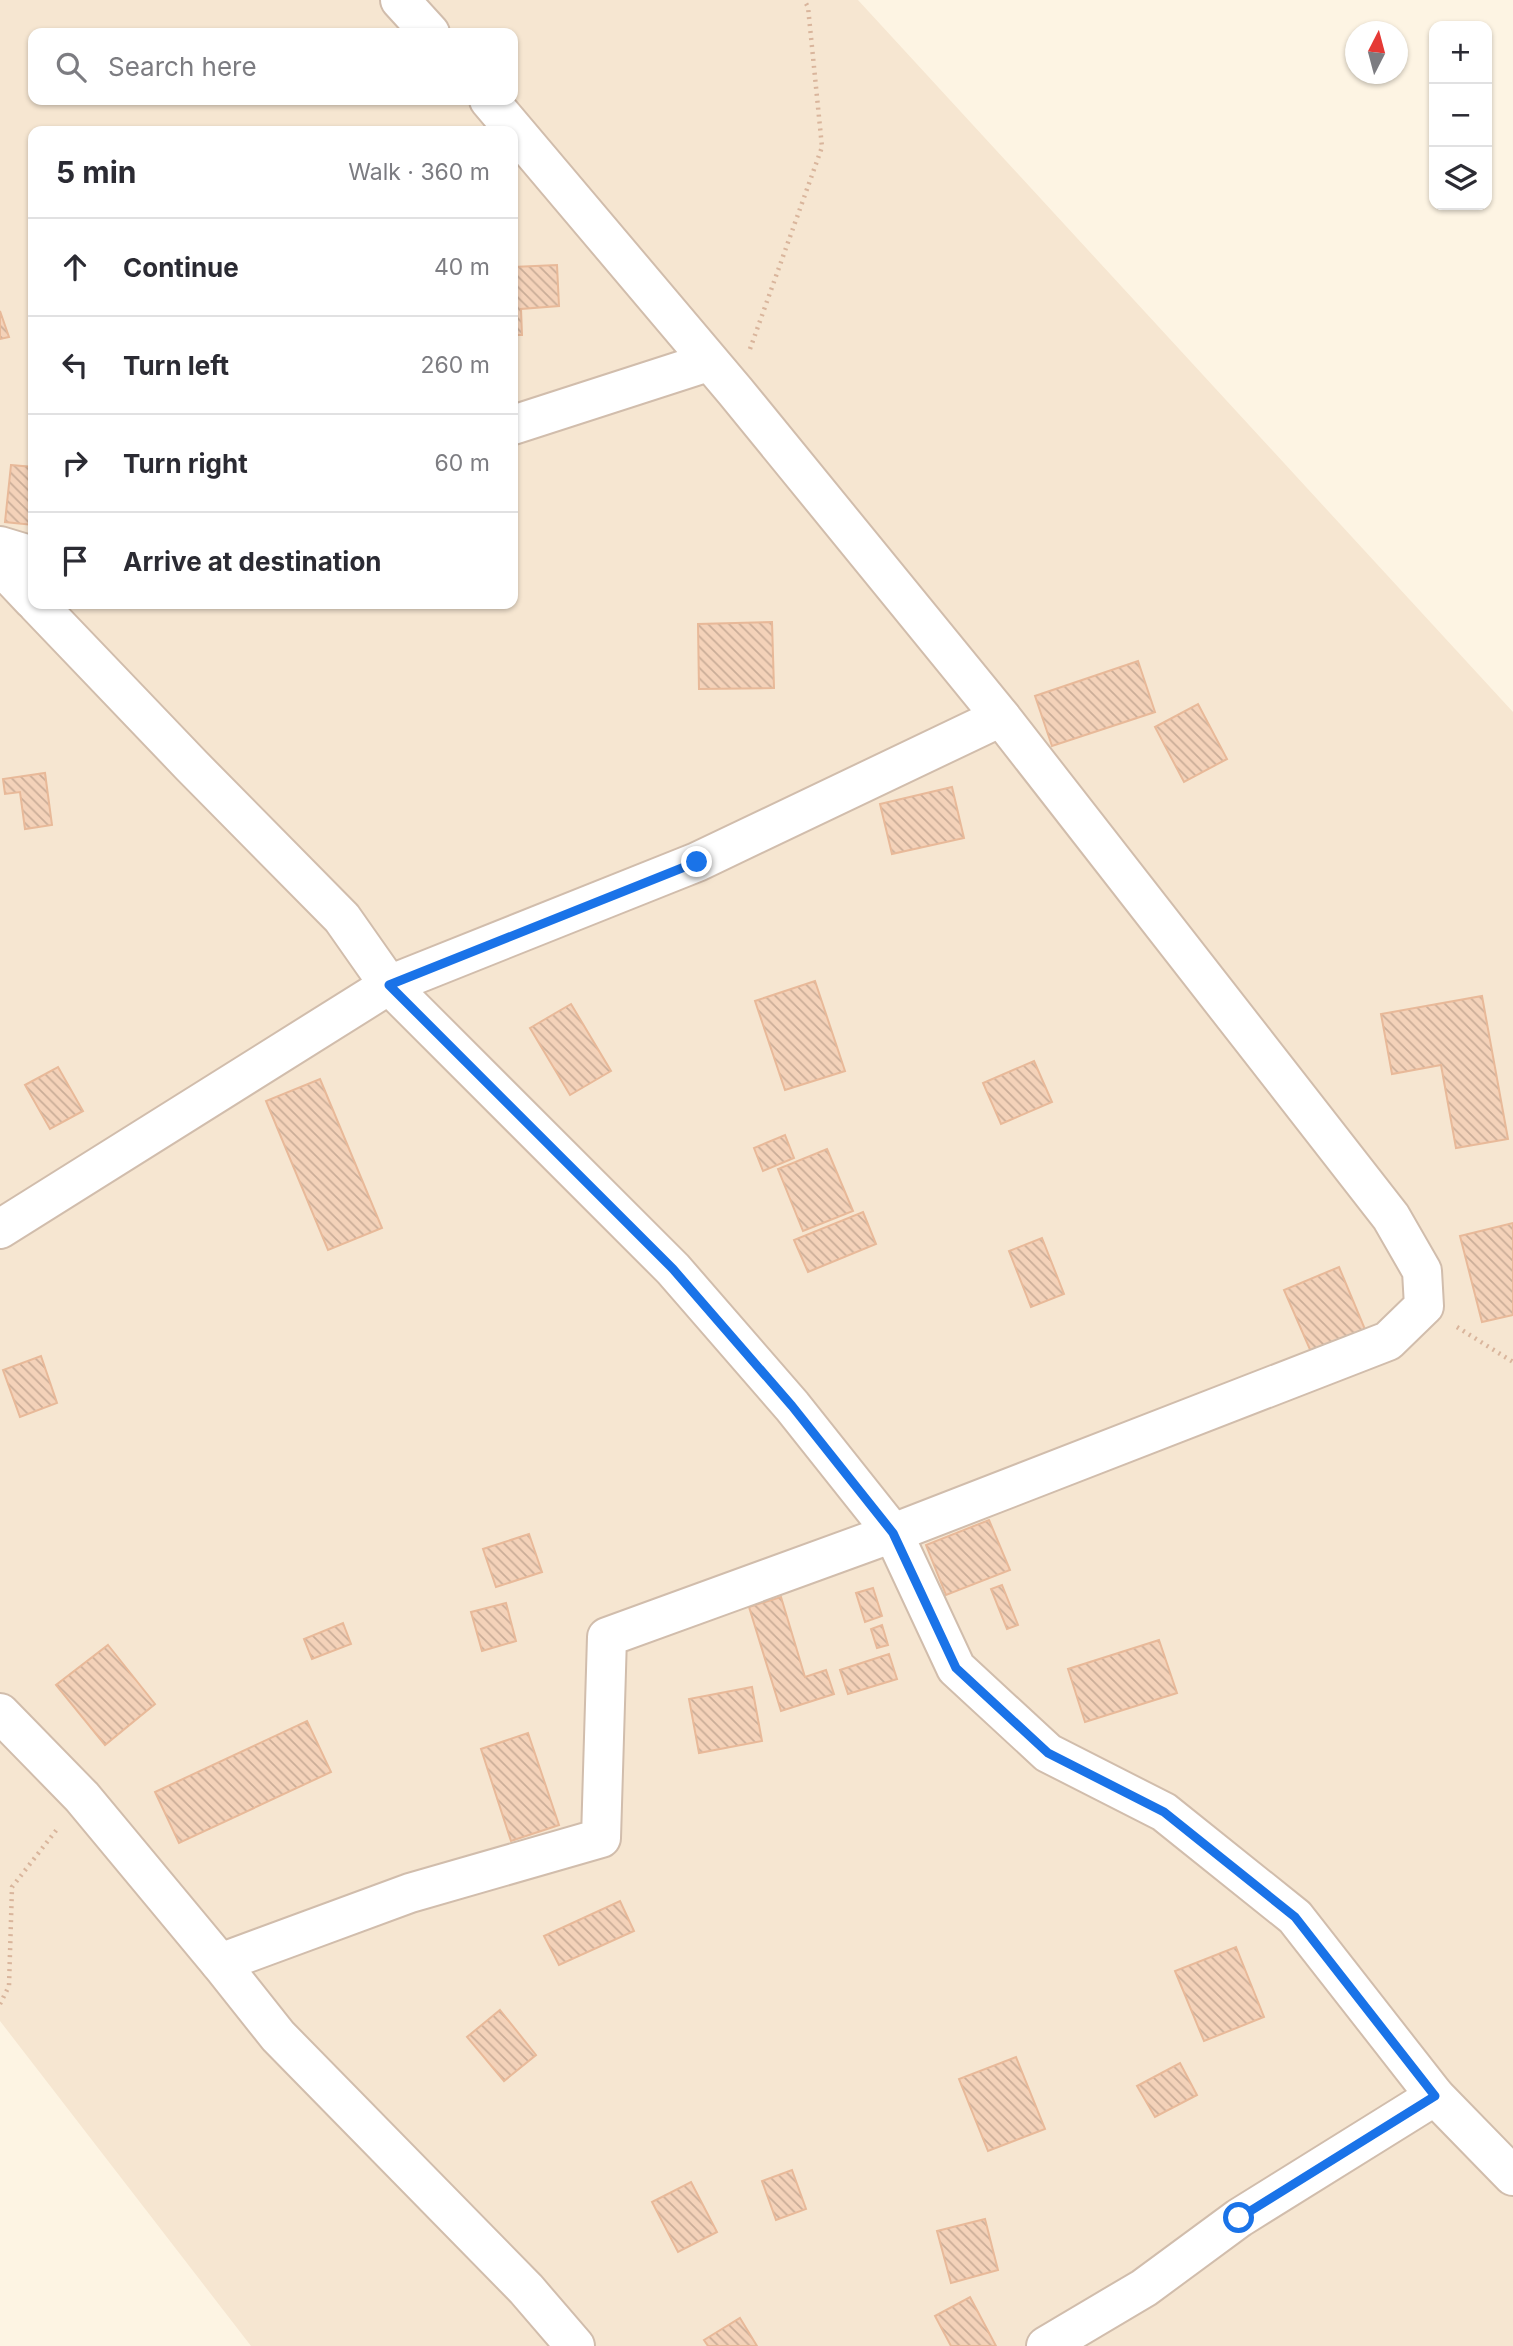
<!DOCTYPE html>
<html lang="en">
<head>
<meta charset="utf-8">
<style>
  :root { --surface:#fff; --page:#f2f2f3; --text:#2b2b33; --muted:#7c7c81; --line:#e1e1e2 }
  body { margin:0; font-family:Inter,sans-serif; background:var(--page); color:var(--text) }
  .controls { position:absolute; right:21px; top:21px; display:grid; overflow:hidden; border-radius:14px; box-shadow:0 2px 5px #0004 }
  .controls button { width:63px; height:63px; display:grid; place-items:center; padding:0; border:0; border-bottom:2px solid var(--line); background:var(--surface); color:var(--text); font:35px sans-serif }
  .compass { position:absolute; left:1345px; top:21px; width:63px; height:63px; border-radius:50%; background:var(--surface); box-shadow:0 2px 5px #0004; rotate:6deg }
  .stop { position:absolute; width:21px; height:21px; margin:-16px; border:5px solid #1a73e8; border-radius:50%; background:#fff }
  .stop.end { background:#1a73e8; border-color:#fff; box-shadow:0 2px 7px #0008 }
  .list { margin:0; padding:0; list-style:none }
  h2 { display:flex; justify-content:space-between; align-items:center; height:91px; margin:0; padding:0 28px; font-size:30px }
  h2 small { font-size:23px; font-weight:400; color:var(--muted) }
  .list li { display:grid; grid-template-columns:46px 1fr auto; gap:21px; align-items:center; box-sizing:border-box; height:98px; padding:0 28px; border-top:2px solid var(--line) }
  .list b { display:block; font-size:26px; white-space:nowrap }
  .list em { font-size:23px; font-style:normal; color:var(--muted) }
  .icon { flex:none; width:38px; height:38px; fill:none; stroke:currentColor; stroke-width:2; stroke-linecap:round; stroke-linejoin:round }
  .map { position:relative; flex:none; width:1513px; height:2346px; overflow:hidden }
  .search { position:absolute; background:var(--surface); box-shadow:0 2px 5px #0004; left:28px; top:28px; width:490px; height:77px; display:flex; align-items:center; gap:18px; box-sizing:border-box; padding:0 24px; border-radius:14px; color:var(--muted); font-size:26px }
  .panel { position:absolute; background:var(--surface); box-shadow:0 2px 5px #0004; left:28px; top:126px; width:490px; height:483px; border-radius:14px }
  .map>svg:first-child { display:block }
</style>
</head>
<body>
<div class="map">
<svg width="1513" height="2346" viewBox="0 0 1513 2346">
  <defs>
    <pattern id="building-back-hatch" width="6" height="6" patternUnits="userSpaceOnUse" patternTransform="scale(1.75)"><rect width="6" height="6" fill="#f4d2b9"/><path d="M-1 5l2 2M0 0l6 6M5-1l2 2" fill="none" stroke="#caad98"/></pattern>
  </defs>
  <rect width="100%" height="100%" fill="#fdf4e3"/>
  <path fill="#f6e6d1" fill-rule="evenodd" d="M0,0H858L1513,712V2346H251L0,2021ZM33,33H513V100H33ZM33,131H513V604H33Z"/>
  <g fill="url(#building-back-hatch)" stroke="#e8b999" stroke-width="2">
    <path d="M557,265L559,306L521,309L522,335H513V267Z"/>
    <path d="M0,311L9,337L0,339Z"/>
    <path d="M11,465L33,467V525L5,522Z"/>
    <path d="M772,622L774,688L699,689L698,624Z"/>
    <path d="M1138,661L1155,712L1052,746L1035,696Z"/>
    <path d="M1198,704L1227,759L1184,782L1155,727Z"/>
    <path d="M45,773L52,825L25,829L20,792L5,794L3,779Z"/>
    <path d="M952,787L964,838L892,854L880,804Z"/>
    <path d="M815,981L845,1071L785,1090L755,1001Z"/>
    <path d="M1482,996L1508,1139L1456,1148L1441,1065L1392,1074L1381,1014Z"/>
    <path d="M571,1004L611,1071L570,1095L530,1028Z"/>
    <path d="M1034,1061L1052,1102L1001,1124L983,1083Z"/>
    <path d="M58,1067L83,1111L50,1129L25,1085Z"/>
    <path d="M320,1079L382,1228L328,1250L266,1101Z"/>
    <path d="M785,1135L794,1158L763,1171L754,1148Z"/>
    <path d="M827,1149L853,1211L803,1231L778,1169Z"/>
    <path d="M863,1212L876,1244L808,1272L794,1240Z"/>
    <path d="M1513,1223V1315L1482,1322L1460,1236Z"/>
    <path d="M1042,1238L1064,1294L1031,1307L1009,1251Z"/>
    <path d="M1339,1267L1369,1339L1315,1361L1284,1290Z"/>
    <path d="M41,1356L57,1403L20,1417L3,1370Z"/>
    <path d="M989,1520L1010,1570L946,1595L926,1545Z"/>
    <path d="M529,1534L542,1572L496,1587L483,1549Z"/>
    <path d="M1002,1585L1018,1625L1007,1629L991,1589Z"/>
    <path d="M873,1588L882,1616L865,1622L856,1593Z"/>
    <path d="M781,1597L805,1677L826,1670L834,1694L781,1711L749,1607Z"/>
    <path d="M506,1603L516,1641L482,1651L471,1612Z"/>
    <path d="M343,1623L351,1644L312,1659L304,1639Z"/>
    <path d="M882,1625L888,1645L877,1648L871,1629Z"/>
    <path d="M1159,1640L1177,1693L1085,1722L1068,1669Z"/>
    <path d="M108,1645L155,1704L105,1745L56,1685Z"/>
    <path d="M889,1654L897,1679L848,1694L840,1670Z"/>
    <path d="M752,1687L762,1741L699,1753L689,1699Z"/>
    <path d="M307,1721L331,1772L179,1843L155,1792Z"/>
    <path d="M528,1733L559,1825L511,1841L481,1749Z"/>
    <path d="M620,1901L634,1931L559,1965L544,1936Z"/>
    <path d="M1236,1947L1264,2017L1204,2041L1175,1971Z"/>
    <path d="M500,2010L536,2055L504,2081L467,2037Z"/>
    <path d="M1016,2057L1045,2129L988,2151L959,2079Z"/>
    <path d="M1180,2063L1197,2095L1155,2117L1137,2086Z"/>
    <path d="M792,2170L806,2209L776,2220L762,2181Z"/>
    <path d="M691,2182L717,2232L678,2252L652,2202Z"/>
    <path d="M985,2219L998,2270L951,2283L937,2231Z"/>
    <path d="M970,2297L996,2346H951L935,2316Z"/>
    <path d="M740,2318L757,2346H708L704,2340Z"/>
  </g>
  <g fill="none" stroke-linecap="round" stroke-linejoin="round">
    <defs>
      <g id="minor">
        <path d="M400,0L430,33"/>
        <path d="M513,425L708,362"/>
        <path d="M0,546L33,556"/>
        <path d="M0,565L33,600"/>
        <path d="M37,604L191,765L342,918L389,985L673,1269L792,1406L893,1533L956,1668L1048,1753L1164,1812L1295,1917L1435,2096L1513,2176"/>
        <path d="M0,1229L389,985L697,862L1001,717"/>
        <path d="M0,1713L82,1797L220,1963L278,2036L526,2289L575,2346"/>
        <path d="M220,1963L410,1893L601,1838L607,1637L893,1533L1388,1341L1424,1306L1422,1271L1391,1217L1001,717L735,391L489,100"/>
        <path d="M1046,2346L1144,2288L1239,2218L1435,2096"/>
      </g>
    </defs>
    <use href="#minor" stroke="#d1bdac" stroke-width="42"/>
    <g stroke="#d9b59c" stroke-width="4.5" stroke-dasharray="2 5" stroke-linecap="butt">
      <path d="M750,349L822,147L808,7L804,0"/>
      <path d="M1457,1327L1513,1362"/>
      <path d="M0,2004L9,1986L12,1887L58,1828"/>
    </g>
    <use href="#minor" stroke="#fff" stroke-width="38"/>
  </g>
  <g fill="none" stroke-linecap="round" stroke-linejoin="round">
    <path stroke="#1a73e8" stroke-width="9" d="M697,862L389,985L673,1269L792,1406L893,1533L956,1668L1048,1753L1164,1812L1295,1917L1435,2096L1239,2218"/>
  </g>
</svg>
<div class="controls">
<button>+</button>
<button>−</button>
<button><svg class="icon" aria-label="layers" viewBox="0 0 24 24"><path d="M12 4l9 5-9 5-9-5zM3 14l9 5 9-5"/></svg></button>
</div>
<svg class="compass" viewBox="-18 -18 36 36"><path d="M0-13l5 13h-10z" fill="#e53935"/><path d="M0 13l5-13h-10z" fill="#7c7c81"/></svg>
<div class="stop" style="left:1239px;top:2218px"></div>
<div class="stop end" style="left:697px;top:862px"></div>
<div class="search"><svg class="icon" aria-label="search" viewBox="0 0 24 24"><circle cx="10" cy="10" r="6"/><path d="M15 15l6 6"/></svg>Search here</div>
<section class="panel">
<h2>5 min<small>Walk · 360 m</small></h2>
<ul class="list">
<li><svg class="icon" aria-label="ahead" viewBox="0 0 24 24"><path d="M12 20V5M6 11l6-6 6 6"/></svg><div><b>Continue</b></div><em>40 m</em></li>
<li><svg class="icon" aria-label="left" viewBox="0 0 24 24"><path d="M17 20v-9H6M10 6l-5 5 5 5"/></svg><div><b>Turn left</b></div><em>260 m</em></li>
<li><svg class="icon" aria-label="right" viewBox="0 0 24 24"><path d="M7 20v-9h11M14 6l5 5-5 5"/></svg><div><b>Turn right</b></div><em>60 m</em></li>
<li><svg class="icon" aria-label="arrive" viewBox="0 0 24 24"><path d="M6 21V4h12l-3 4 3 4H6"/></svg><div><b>Arrive at destination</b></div></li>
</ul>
</section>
</div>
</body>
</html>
